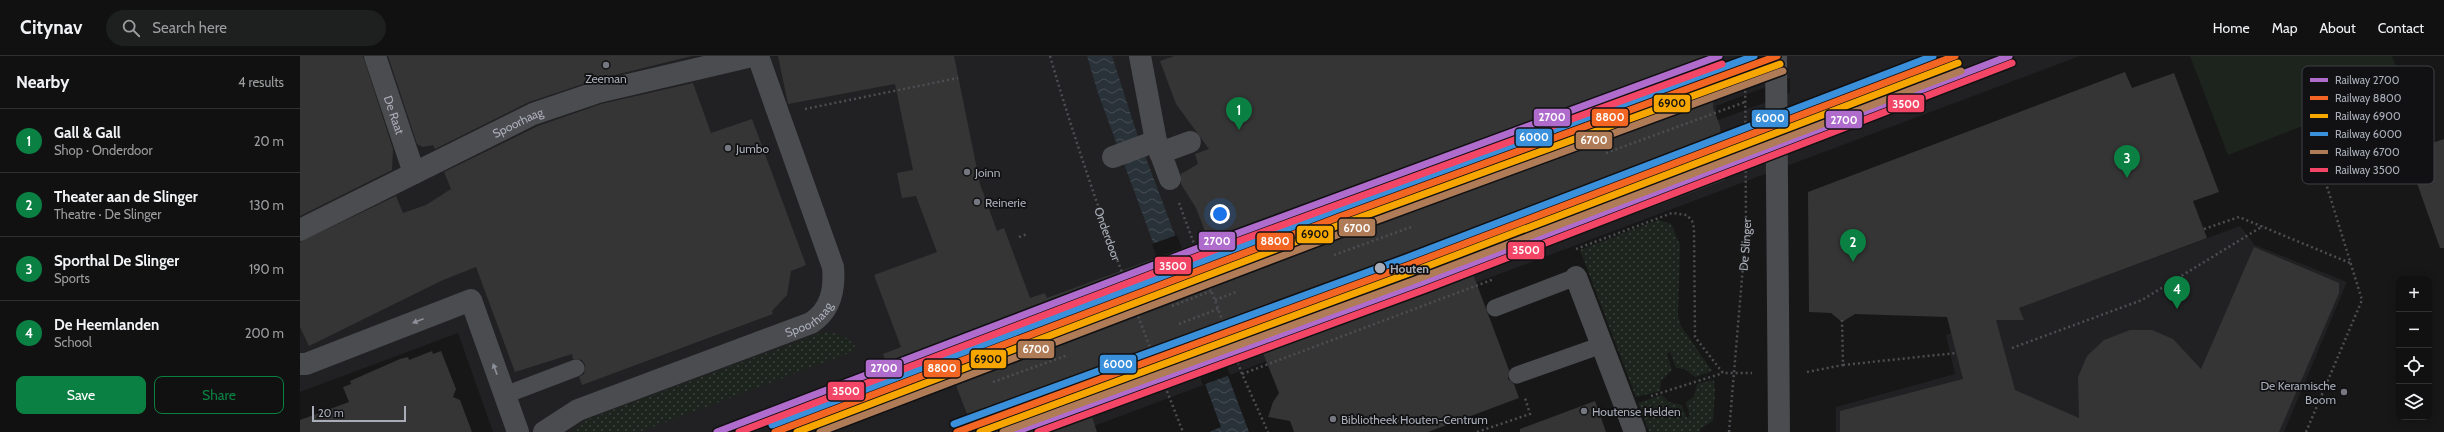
<!DOCTYPE html>
<html lang="en">
<head>
<meta charset="utf-8">
<style>
  :root { --surface:#111; --page:#1e1f1f; --text:#f1f3f6; --muted:#9c9d9f; --line:#303131; --accent:#0b8043 }
  body { margin:0; font-family:Cabin,sans-serif; background:var(--page); color:var(--text) }
  .controls { position:absolute; right:12px; bottom:12px; display:grid; overflow:hidden; border-radius:8px; box-shadow:0 2px 10px #0003 }
  .controls button { width:36px; height:36px; display:grid; place-items:center; padding:0; border:0; border-bottom:1px solid var(--line); background:var(--surface); color:var(--text); font:20px sans-serif }
  .scale { position:absolute; left:12px; bottom:10px; width:94px; box-sizing:border-box; padding-left:4px; border:2px solid #a8adb8; border-top:0; font-size:11px; line-height:14px; white-space:nowrap; color:#a8adb8; -webkit-text-stroke:3px #111113; paint-order:stroke }
  .you { position:absolute; left:920px; top:158px; width:14px; height:14px; margin:-10px; border:3px solid #fff; border-radius:50%; background:#1a73e8; box-shadow:0 0 0 6px #1a73e833 }
  .badge { display:grid; place-items:center; width:26px; height:26px; border-radius:50%; background:var(--accent); color:#fff; font-size:13px; font-weight:700 }
  .pin { position:absolute; translate:-50% -33px; filter:drop-shadow(0 1px 2px #0008) }
  .pin::after { content:''; position:absolute; top:21px; width:14px; height:12px; background:inherit; clip-path:polygon(0 0,100% 0,50% 100%) }
  .list { margin:0; padding:0; list-style:none }
  h2 { display:flex; justify-content:space-between; align-items:center; height:52px; margin:0; padding:0 16px; font-size:17px }
  h2 small { font-size:13px; font-weight:400; color:var(--muted) }
  .list li { display:grid; grid-template-columns:26px 1fr auto; gap:12px; align-items:center; box-sizing:border-box; height:64px; padding:0 16px; border-top:1px solid var(--line) }
  .list b { display:block; font-size:15px; white-space:nowrap }
  .list p { margin:0; font-size:13px; white-space:nowrap; color:var(--muted) }
  .list em { font-size:13px; font-style:normal; color:var(--muted) }
  .actions { display:flex; gap:8px; padding:12px 16px }
  .actions a { flex:1; padding:9px 0; border:1px solid var(--accent); border-radius:8px; text-align:center; font-size:14px; color:var(--accent) }
  .actions .main { background:var(--accent); color:#fff }
  .icon { flex:none; width:22px; height:22px; fill:none; stroke:currentColor; stroke-width:2; stroke-linecap:round; stroke-linejoin:round }
  .map { position:relative; flex:none; width:2144px; height:376px; overflow:hidden }
  header { display:flex; align-items:center; gap:24px; box-sizing:border-box; height:56px; padding:0 20px; background:var(--surface); border-bottom:1px solid var(--line) }
  header strong { font-size:19px }
  nav { display:flex; gap:22px; margin-inline-start:auto; font-size:14px }
  .search { width:280px; height:36px; background:var(--page); display:flex; align-items:center; gap:10px; box-sizing:border-box; padding:0 14px; border-radius:22px; color:var(--muted); font-size:15px }
  main { display:flex }
  aside { flex:1; background:var(--surface) }
  .map>svg:first-child { display:block }
</style>
</head>
<body>
<header>
<strong>Citynav</strong>
<div class="search"><svg class="icon" aria-label="search" viewBox="0 0 24 24"><circle cx="10" cy="10" r="6"/><path d="M15 15l6 6"/></svg>Search here</div>
<nav><a>Home</a><a>Map</a><a>About</a><a>Contact</a></nav>
</header>
<main>
<aside>
<h2>Nearby<small>4 results</small></h2>
<ul class="list">
<li><span class="badge">1</span><div><b>Gall &amp; Gall</b><p>Shop · Onderdoor</p></div><em>20 m</em></li>
<li><span class="badge">2</span><div><b>Theater aan de Slinger</b><p>Theatre · De Slinger</p></div><em>130 m</em></li>
<li><span class="badge">3</span><div><b>Sporthal De Slinger</b><p>Sports</p></div><em>190 m</em></li>
<li><span class="badge">4</span><div><b>De Heemlanden</b><p>School</p></div><em>200 m</em></li>
</ul>
<div class="actions"><a class="main">Save</a><a>Share</a></div>
</aside>
<div class="map">
<svg width="2144" height="376" viewBox="0 0 2144 376">
  <defs>
    <pattern id="grass-dots" width="8" height="8" patternUnits="userSpaceOnUse"><rect width="8" height="8" fill="#1d241e"/><path d="M2 2h.1M6 6h.1" fill="none" stroke="#3b413d" stroke-width="1.8" stroke-linecap="round"/></pattern>
    <pattern id="water-waves" width="16" height="10" patternUnits="userSpaceOnUse"><rect width="16" height="10" fill="#2a3239"/><path d="M0 5q4-4 8 0t8 0" fill="none" stroke="#464d54"/></pattern>
  </defs>
  <rect width="100%" height="100%" fill="#171717"/>
  <g fill="#212123" fill-rule="evenodd">
    <path d="M0,0H1780L778,376H193L158,277L0,336ZM1490,22V37L1416,65V50Z"/>
    <path d="M1940,170L1955,189L2047,226L1984,376H1536V351L1655,318L1646,279Z"/>
  </g>
  <g fill="url(#grass-dots)">
    <path d="M1358,164L1371,168L1380,189L1378,259L1381,270L1412,315L1395,321L1385,313L1376,312L1370,296L1367,298L1372,314L1361,325L1360,335L1336,341L1280,194Z"/>
    <path d="M524,276C537,276 551,281 557,294L339,376H270L288,363Z"/>
    <path d="M1414,324L1415,336L1413,365L1401,372L1400,376H1349L1338,347L1362,339L1369,346L1381,349L1387,362L1390,360L1386,347L1394,340L1397,328Z"/>
  </g>
  <path fill="#1d241e" d="M1890,0H2092L2104,31L1928,99Z"/>
  <path fill="url(#water-waves)" d="M787,0H812L838,81L949,376H910L921,371L798,37Z"/>
  <path fill="#171717" d="M877,179L930,319L903,329L852,188Z"/>
  <g fill="#353536">
    <path d="M0,0H63L93,93L92,114L0,160Z"/>
    <path d="M88,0H392L295,24L229,46L135,93L133,89L123,91L117,88Z"/>
    <path d="M478,0H654L680,128L697,175L704,172L730,242L745,237L747,242L908,183L896,152L881,128V118L898,108L895,98L909,93L876,48L860,5L874,0H1415L1413,52L1420,70L1425,124L1173,218L1209,314L1208,323L1214,328L1219,342L1128,376H994L990,365L968,361L973,346L979,337L963,297L792,361L797,376H674L652,319L598,339L583,298L601,291L574,219L637,196L616,140L602,142L597,117L613,114L595,28L488,48Z"/>
    <path d="M1825,16L1832,32L1874,17L1919,136L1893,145L1907,182L1719,252L1724,264H1696L1715,334L1779,362L1778,321L1787,300L1804,284L1830,274H1852L1873,283L1901,313L1954,191L2039,227V237L1979,376H1540V355L1663,323L1647,261L1555,258L1542,266L1531,257L1509,256L1508,136Z"/>
    <path d="M393,27L411,77L452,63L506,209L491,215L487,239L472,255L473,258L282,329L279,321L284,318L285,309L282,304L273,303L272,298L215,316L176,211L143,224L9,290L0,271V186L96,140L103,157L126,149L151,133L144,116L238,70L301,48Z"/>
    <path d="M2144,83V192H2140L2106,96Z"/>
    <path d="M132,295L133,298L141,295L156,333L153,341L160,344L172,376H0V364L49,346L43,331L51,328L50,325L100,303L108,301L109,304Z"/>
    <path d="M1295,345L1306,376H1220V373Z"/>
  </g>
  <g fill="none" stroke-linecap="round" stroke-linejoin="round">
    <g stroke="#4d4e52" stroke-width="2.5" stroke-dasharray="2 3" stroke-linecap="butt">
      <path id="s1" d="M750,0C787,127 834,252 883,376"/>
      <path d="M505,53L658,22"/>
      <path d="M1306,97L1445,46"/>
      <path d="M879,147L942,318L968,376"/>
      <path d="M1904,173L1939,161L2050,207"/>
      <path d="M719,181L727,178"/>
      <path d="M1276,193L1372,157L1387,159L1392,165L1394,172L1395,281L1423,317H1452"/>
      <path d="M1034,199L1114,170"/>
      <path d="M915,244L936,236"/>
      <path d="M872,250L911,235"/>
      <path d="M879,268L918,253"/>
      <path d="M1712,292L1842,244L1963,170"/>
      <path d="M1543,309L1656,297"/>
      <path d="M1507,316L1543,309L1542,264"/>
      <path d="M942,318L1194,223"/>
      <path d="M693,326L768,299"/>
      <path d="M1351,340L1423,317"/>
      <path d="M1177,376L1230,358L1225,342"/>
      <path id="s2" d="M1429,376L1446,174L1445,0"/>
      <path d="M2006,376L2062,244L2016,95"/>
    </g>
    <g stroke="#4b4c50" stroke-width="17">
      <path d="M1195,252L1276,221"/>
      <path d="M1217,319L1302,289"/>
      <path d="M205,339L276,312"/>
    </g>
    <g stroke="#4b4c50" stroke-width="22">
      <path id="s3" d="M75,0L114,117"/>
      <path d="M458,0L476,51"/>
      <path d="M840,0L856,85L870,123"/>
      <path d="M860,97L890,86"/>
      <path d="M813,101L856,85"/>
      <path id="s4" d="M0,174L233,58L298,36L452,0"/>
    </g>
    <g stroke="#4b4c50" stroke-width="22">
      <path d="M1476,0L1479,376"/>
      <path d="M1276,221L1335,376"/>
      <path d="M0,308H6L171,244L218,376"/>
      <path id="s5" d="M244,376L278,354L511,267C531,254 535,234 533,211L476,51"/>
    </g>
    <defs>
      <g id="rail-1">
        <path d="M417,376L914,186L1419,0"/>
        <path d="M715,376L1123,226L1709,0"/>
      </g>
      <g id="rail-2">
        <path d="M475,376L1039,161L1477,0"/>
        <path d="M657,376L1109,209L1655,0"/>
      </g>
      <g id="rail-3">
        <path d="M497,376L1042,168L1480,8"/>
        <path d="M680,376L1112,216L1658,7"/>
      </g>
      <g id="rail-4">
        <path d="M654,368L1106,202L1633,0"/>
        <path d="M472,369L1036,154L1454,0"/>
      </g>
      <g id="rail-5">
        <path d="M520,376L1045,176L1483,15"/>
        <path d="M703,376L1115,224L1661,15"/>
      </g>
      <g id="rail-6">
        <path d="M439,376L917,193L1422,8"/>
        <path d="M738,376L1126,233L1712,7"/>
      </g>
    </defs>
    <use href="#rail-1" stroke="#111113" stroke-width="10"/>
    <use href="#rail-2" stroke="#111113" stroke-width="10"/>
    <use href="#rail-3" stroke="#111113" stroke-width="10"/>
    <use href="#rail-4" stroke="#111113" stroke-width="10"/>
    <use href="#rail-5" stroke="#111113" stroke-width="10"/>
    <use href="#rail-6" stroke="#111113" stroke-width="10"/>
    <use href="#rail-1" stroke="#b06ccc" stroke-width="7"/>
    <use href="#rail-2" stroke="#f26522" stroke-width="7"/>
    <use href="#rail-3" stroke="#f7a600" stroke-width="7"/>
    <use href="#rail-4" stroke="#3a90db" stroke-width="7"/>
    <use href="#rail-5" stroke="#b07c57" stroke-width="7"/>
    <use href="#rail-6" stroke="#f34667" stroke-width="7"/>
  </g>
  <defs><path id="oneway-solid" d="M-6-.8H1V-3.2L6.5 0L1 3.2V.8H-6Z"/></defs>
  <g fill="#8c9099">
    <use href="#oneway-solid" transform="translate(118 265) rotate(159)"/>
    <use href="#oneway-solid" transform="translate(195 313) rotate(-110)"/>
  </g>
  <g fill="#757880" stroke="#111113" stroke-width="1.5">
    <circle cx="306" cy="9" r="4"/>
    <circle cx="428" cy="92" r="4"/>
    <circle cx="667" cy="116" r="4"/>
    <circle cx="677" cy="146" r="4"/>
    <circle cx="2044" cy="336" r="4"/>
    <circle cx="1284" cy="355" r="4"/>
    <circle cx="1033" cy="363" r="4"/>
  </g>
  <circle fill="#a8adb8" stroke="#111113" stroke-width="1.5" cx="1080" cy="212" r="6"/>
  <g text-anchor="middle" dominant-baseline="central" stroke-width="3.5" stroke-linejoin="round" paint-order="stroke">
    <g font-size="12" fill="#a8adb8" stroke="#111113" text-anchor="start">
      <text x="306" y="22" text-anchor="middle">Zeeman</text>
      <text x="436" y="92">Jumbo</text>
      <text x="675" y="116">Joinn</text>
      <text x="685" y="146">Reinerie</text>
      <text x="2036" y="329" text-anchor="end">De Keramische<tspan x="2036" dy="14">Boom</tspan></text>
      <text x="1292" y="355">Houtense Helden</text>
      <text x="1041" y="363">Bibliotheek Houten-Centrum</text>
    </g>
    <g font-size="12" fill="#a8adb8" stroke="#111113">
      <text stroke="none"><textPath href="#s3" startOffset="62">De Raat</textPath></text>
      <text stroke="none"><textPath href="#s4" startOffset="243">Spoorhaag</textPath></text>
      <text stroke="none"><textPath href="#s1" startOffset="187">Onderdoor</textPath></text>
      <text stroke="none"><textPath href="#s2" startOffset="188">De Slinger</textPath></text>
      <text stroke="none"><textPath href="#s5" startOffset="289">Spoorhaag</textPath></text>
    </g>
    <g font-size="12" font-weight="bold" fill="#a8adb8" stroke="#111113" text-anchor="start">
      <text x="1090" y="212">Houten</text>
    </g>
  </g>
  <rect x="2002" y="10" width="132" height="118" rx="6" fill="#111113" stroke="#3e4045" stroke-width="1"/>
  <rect x="2010" y="22" width="18" height="4" fill="#b06ccc"/>
  <rect x="2010" y="40" width="18" height="4" fill="#f26522"/>
  <rect x="2010" y="58" width="18" height="4" fill="#f7a600"/>
  <rect x="2010" y="76" width="18" height="4" fill="#3a90db"/>
  <rect x="2010" y="94" width="18" height="4" fill="#b07c57"/>
  <rect x="2010" y="112" width="18" height="4" fill="#f34667"/>
  <g font-size="11" fill="#a8adb8">
    <text x="2035" y="28">Railway 2700</text>
    <text x="2035" y="46">Railway 8800</text>
    <text x="2035" y="64">Railway 6900</text>
    <text x="2035" y="82">Railway 6000</text>
    <text x="2035" y="100">Railway 6700</text>
    <text x="2035" y="118">Railway 3500</text>
  </g>
  <g stroke="#111113" stroke-width="1.5">
    <rect x="1353" y="38" width="38" height="19" rx="4" fill="#f7a600"/>
    <rect x="1587" y="38" width="38" height="19" rx="4" fill="#f34667"/>
    <rect x="1291" y="52" width="38" height="19" rx="4" fill="#f26522"/>
    <rect x="1233" y="52" width="38" height="19" rx="4" fill="#b06ccc"/>
    <rect x="1451" y="53" width="38" height="19" rx="4" fill="#3a90db"/>
    <rect x="1525" y="54" width="38" height="19" rx="4" fill="#b06ccc"/>
    <rect x="1215" y="72" width="38" height="19" rx="4" fill="#3a90db"/>
    <rect x="1275" y="75" width="38" height="19" rx="4" fill="#b07c57"/>
    <rect x="1038" y="162" width="38" height="19" rx="4" fill="#b07c57"/>
    <rect x="996" y="169" width="38" height="19" rx="4" fill="#f7a600"/>
    <rect x="898" y="175" width="38" height="20" rx="4" fill="#b06ccc"/>
    <rect x="956" y="176" width="38" height="19" rx="4" fill="#f26522"/>
    <rect x="1207" y="185" width="38" height="19" rx="4" fill="#f34667"/>
    <rect x="854" y="200" width="38" height="19" rx="4" fill="#f34667"/>
    <rect x="717" y="284" width="38" height="19" rx="4" fill="#b07c57"/>
    <rect x="670" y="293" width="37" height="20" rx="4" fill="#f7a600"/>
    <rect x="799" y="298" width="38" height="20" rx="4" fill="#3a90db"/>
    <rect x="565" y="303" width="38" height="19" rx="4" fill="#b06ccc"/>
    <rect x="623" y="303" width="38" height="19" rx="4" fill="#f26522"/>
    <rect x="527" y="325" width="38" height="20" rx="4" fill="#f34667"/>
  </g>
  <g font-size="11" text-anchor="middle" font-weight="bold" fill="#fff">
    <text x="1606" y="52">3500</text>
    <text x="1310" y="65">8800</text>
    <text x="1252" y="65">2700</text>
    <text x="1470" y="66">6000</text>
    <text x="1544" y="68">2700</text>
    <text x="1234" y="85">6000</text>
    <text x="1294" y="88">6700</text>
    <text x="1057" y="176">6700</text>
    <text x="917" y="189">2700</text>
    <text x="975" y="189">8800</text>
    <text x="1226" y="198">3500</text>
    <text x="873" y="214">3500</text>
    <text x="736" y="297">6700</text>
    <text x="818" y="312">6000</text>
    <text x="584" y="316">2700</text>
    <text x="642" y="316">8800</text>
    <text x="546" y="339">3500</text>
  </g>
  <g font-size="11" text-anchor="middle" font-weight="bold" fill="#111">
    <text x="1372" y="51">6900</text>
    <text x="1015" y="182">6900</text>
    <text x="688" y="307">6900</text>
  </g>
</svg>
<div class="controls">
<button>+</button>
<button>−</button>
<button><svg class="icon" aria-label="locate" viewBox="0 0 24 24"><circle cx="12" cy="12" r="6"/><path d="M12 2v4M12 18v4M2 12h4M18 12h4"/></svg></button>
<button><svg class="icon" aria-label="layers" viewBox="0 0 24 24"><path d="M12 4l9 5-9 5-9-5zM3 14l9 5 9-5"/></svg></button>
</div>
<div class="scale">20 m</div>
<div class="you"></div>
<div class="pin badge" style="left:939px;top:74px">1</div>
<div class="pin badge" style="left:1553px;top:206px">2</div>
<div class="pin badge" style="left:1827px;top:122px">3</div>
<div class="pin badge" style="left:1877px;top:253px">4</div>
</div>
</main>
</body>
</html>
